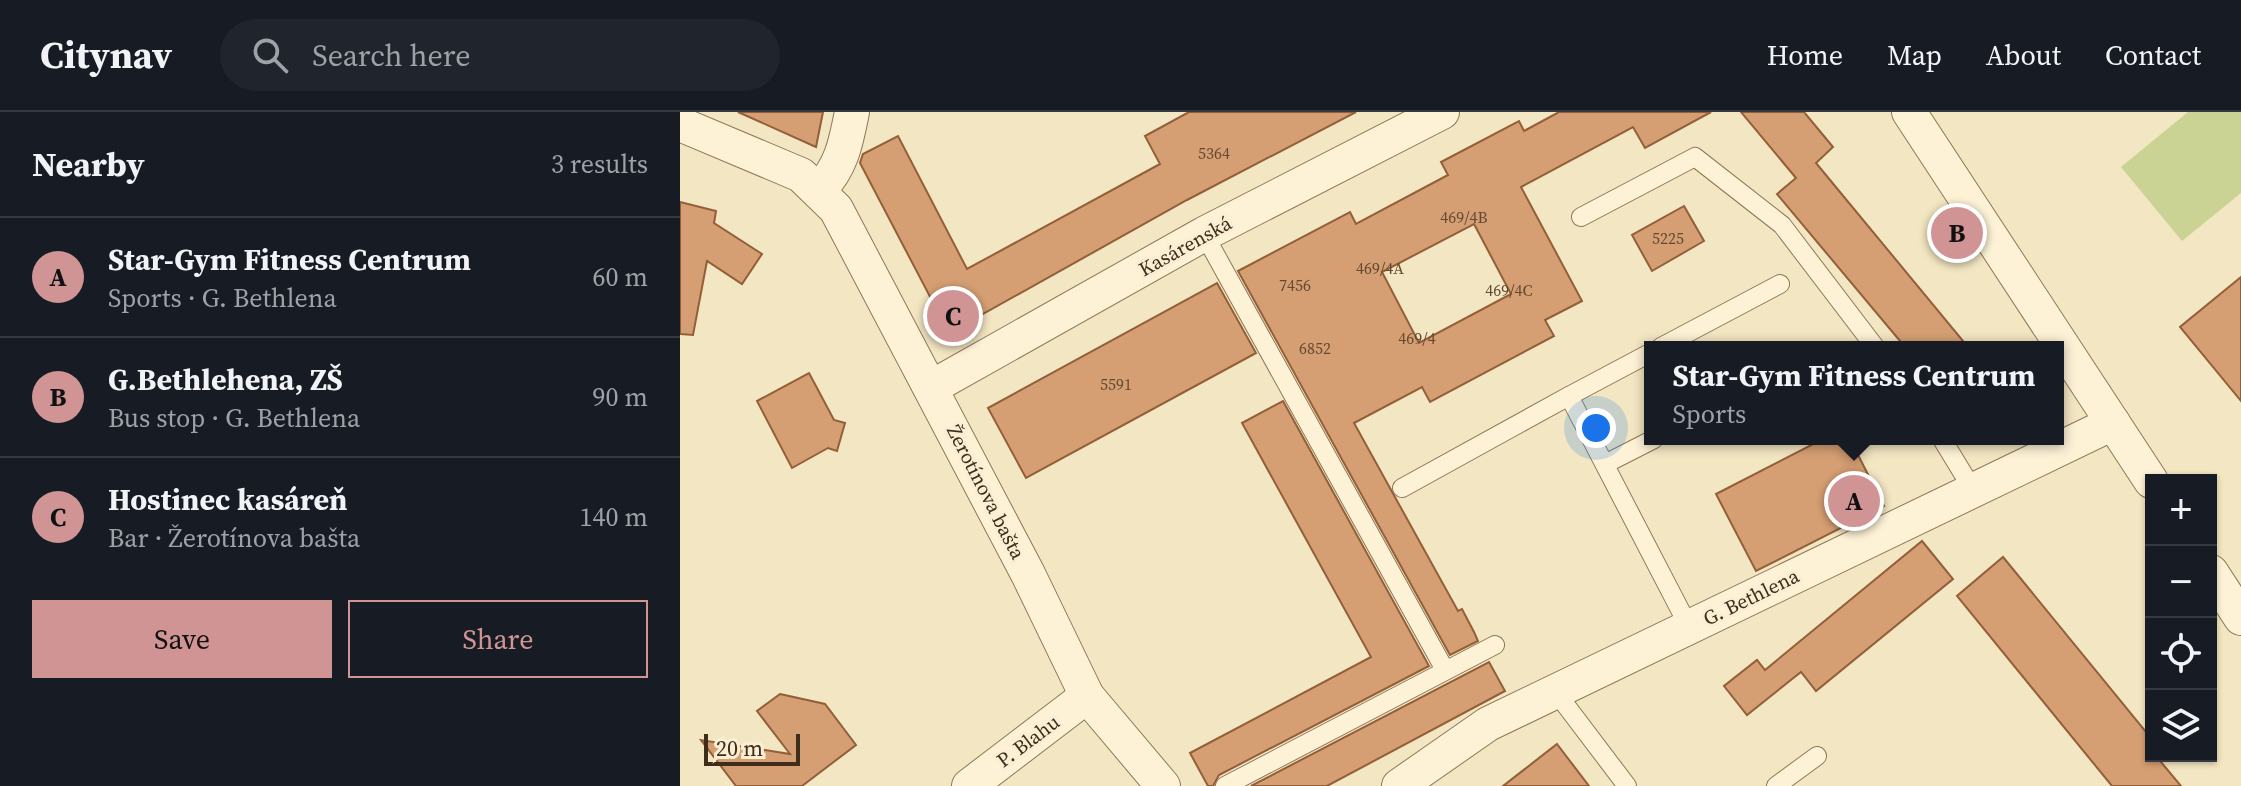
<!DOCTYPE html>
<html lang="en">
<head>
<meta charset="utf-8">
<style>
  :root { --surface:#171b24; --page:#20242c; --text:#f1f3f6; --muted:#9ea1a6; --line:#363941; --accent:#d09495 }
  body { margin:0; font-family:"Source Serif 4",serif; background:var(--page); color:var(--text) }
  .controls { position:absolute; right:24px; bottom:24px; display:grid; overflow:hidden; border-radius:0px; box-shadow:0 2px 6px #0004 }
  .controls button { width:72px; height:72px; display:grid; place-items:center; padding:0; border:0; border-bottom:2px solid var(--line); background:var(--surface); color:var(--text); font:40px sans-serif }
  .scale { position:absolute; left:24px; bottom:20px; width:96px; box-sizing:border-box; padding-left:8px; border:4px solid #3e2d1c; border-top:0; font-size:22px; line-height:28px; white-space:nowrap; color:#3e2d1c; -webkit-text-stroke:6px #faefd2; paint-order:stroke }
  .you { position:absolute; left:916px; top:316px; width:28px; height:28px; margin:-20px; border:6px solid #fff; border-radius:50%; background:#1a73e8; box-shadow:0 0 0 12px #1a73e833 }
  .badge { display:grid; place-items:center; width:52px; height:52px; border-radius:50%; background:var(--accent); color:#111; font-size:26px; font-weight:700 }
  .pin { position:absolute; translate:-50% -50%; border:4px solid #fff; box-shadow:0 2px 8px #0006 }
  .popup { position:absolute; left:964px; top:229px; width:420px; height:104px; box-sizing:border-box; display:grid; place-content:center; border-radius:0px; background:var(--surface); filter:drop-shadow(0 2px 6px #0005); font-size:26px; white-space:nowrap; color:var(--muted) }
  .popup b { font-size:30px; color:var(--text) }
  .popup::after { content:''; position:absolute; left:50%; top:100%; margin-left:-16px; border:16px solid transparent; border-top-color:var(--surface) }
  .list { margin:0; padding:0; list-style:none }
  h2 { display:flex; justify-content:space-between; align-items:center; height:104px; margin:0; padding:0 32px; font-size:34px }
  h2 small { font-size:26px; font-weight:400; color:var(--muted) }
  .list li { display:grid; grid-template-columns:52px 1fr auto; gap:24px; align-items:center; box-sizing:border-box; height:120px; padding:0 32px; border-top:2px solid var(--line) }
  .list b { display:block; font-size:30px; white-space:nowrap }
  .list p { margin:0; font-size:26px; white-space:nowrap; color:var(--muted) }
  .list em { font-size:26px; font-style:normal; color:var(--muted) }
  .actions { display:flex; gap:16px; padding:24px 32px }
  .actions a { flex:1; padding:18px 0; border:2px solid var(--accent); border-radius:0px; text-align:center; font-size:28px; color:var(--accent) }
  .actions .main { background:var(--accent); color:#111 }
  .icon { flex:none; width:44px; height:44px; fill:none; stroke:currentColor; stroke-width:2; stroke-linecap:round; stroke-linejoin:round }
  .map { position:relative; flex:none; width:1561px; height:674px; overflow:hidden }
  header { display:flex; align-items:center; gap:48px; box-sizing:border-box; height:112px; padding:0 40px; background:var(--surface); border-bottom:2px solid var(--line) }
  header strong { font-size:38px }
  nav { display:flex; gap:44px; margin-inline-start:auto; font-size:28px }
  .search { width:560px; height:72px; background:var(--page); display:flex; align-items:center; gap:20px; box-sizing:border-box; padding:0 28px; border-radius:44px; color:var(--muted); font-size:30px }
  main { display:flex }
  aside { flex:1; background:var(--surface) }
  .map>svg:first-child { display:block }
</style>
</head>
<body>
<header>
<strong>Citynav</strong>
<div class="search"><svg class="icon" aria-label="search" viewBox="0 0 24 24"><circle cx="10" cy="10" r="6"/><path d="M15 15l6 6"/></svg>Search here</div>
<nav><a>Home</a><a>Map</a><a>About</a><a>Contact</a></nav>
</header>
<main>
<aside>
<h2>Nearby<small>3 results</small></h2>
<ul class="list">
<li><span class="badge">A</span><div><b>Star-Gym Fitness Centrum</b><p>Sports · G. Bethlena</p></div><em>60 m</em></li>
<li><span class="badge">B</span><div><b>G.Bethlehena, ZŠ</b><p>Bus stop · G. Bethlena</p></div><em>90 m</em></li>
<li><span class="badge">C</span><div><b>Hostinec kasáreň</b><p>Bar · Žerotínova bašta</p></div><em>140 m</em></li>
</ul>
<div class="actions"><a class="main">Save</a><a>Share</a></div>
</aside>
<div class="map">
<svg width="1561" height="674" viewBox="0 0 1561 674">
  <rect width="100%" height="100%" fill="#f3e6c2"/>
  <path fill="#cad394" d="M1508,0H1561V81L1502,129L1441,55Z"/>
  <g fill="#d69f73" stroke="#925f39" stroke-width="2" fill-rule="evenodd">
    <path d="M58,0H143L136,35Z"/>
    <path d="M509,0H676L507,88L269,221L180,51L183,42L218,24L287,157L480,52L465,24Z"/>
    <path d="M879,0H1031L965,36L953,15L841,75L902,189L865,208L874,224L750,290L742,275L674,311L778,499L782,497L794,520L798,529L770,543L558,159L670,100L676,112L768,63L761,50L839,9L844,19ZM794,112L831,182L739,231L702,160Z"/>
    <path d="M1061,0H1124L1153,35L1136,51L1288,235H1225L1097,82L1116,66Z"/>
    <path d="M0,90L36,99L34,111L82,142L62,172L27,149L13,223L0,222Z"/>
    <path d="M1004,94L1024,129L972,159L952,123Z"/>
    <path d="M1561,165V289L1500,215Z"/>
    <path d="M537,171L576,241L346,366L308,296Z"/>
    <path d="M129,261L154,308L165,311L157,339L148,336L112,356L77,289Z"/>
    <path d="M603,289L749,554L539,663L533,674H528L510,641L691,545L562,311Z"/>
    <path d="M1143,327H1170L1204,394L1076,459L1036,382Z"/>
    <path d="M1242,429L1273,467L1136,579L1121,560L1067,603L1044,574L1077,548L1085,558Z"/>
    <path d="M1323,445L1471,626V644H1476L1501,674H1432L1277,484Z"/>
    <path d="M809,550L825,579L647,674H571Z"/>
    <path d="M100,582L145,592L176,633L122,674H56L21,628L110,642L77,599Z"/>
    <path d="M877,632L909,674H823Z"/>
  </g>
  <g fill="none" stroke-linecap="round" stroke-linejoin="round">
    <defs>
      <g id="lane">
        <path d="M901,105L1015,45L1102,113L1195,235"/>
        <path d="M524,122L765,558"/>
        <path d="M981,235L1100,172"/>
        <path d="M889,284L970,241"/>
        <path d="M1262,327L1293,378"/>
        <path d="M925,352L974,327"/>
        <path d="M722,376L889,284L1009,515"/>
        <path d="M875,579L947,674"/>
        <path d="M545,674L815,533"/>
        <path d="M1096,674L1137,644"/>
      </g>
      <g id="street">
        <path d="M1229,0L1471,369"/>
        <path d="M0,12L121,63L156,97L348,462L407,584L483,674"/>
        <path d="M140,77C162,54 166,30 172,0"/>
        <path d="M252,275L524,122L762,0"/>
        <path d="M1531,460L1561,506"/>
        <path d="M289,674L407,584"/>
        <path d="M719,674L808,612L1433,311"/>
      </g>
    </defs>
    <use href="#lane" stroke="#907756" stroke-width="20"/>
    <use href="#street" stroke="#907756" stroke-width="36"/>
    <use href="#lane" stroke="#fdf2d6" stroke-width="18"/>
    <use href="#street" stroke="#fdf2d6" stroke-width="34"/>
  </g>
  <g text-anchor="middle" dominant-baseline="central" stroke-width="6" stroke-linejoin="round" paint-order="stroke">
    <g font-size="16" fill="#644a32">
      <text x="534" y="41">5364</text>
      <text x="784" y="105">469/4B</text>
      <text x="988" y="126">5225</text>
      <text x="700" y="156">469/4A</text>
      <text x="615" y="173">7456</text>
      <text x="829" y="178">469/4C</text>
      <text x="737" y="226">469/4</text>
      <text x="635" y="236">6852</text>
      <text x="436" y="272">5591</text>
    </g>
    <g font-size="20" fill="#3e2d1c" stroke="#faefd2">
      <text transform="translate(505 134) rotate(-29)">Kasárenská</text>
      <text transform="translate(306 380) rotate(63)">Žerotínova bašta</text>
      <text transform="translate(1071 485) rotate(-26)">G. Bethlena</text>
      <text transform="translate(348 629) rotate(-37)">P. Blahu</text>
    </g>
  </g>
</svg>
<div class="controls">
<button>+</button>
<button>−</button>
<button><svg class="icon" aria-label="locate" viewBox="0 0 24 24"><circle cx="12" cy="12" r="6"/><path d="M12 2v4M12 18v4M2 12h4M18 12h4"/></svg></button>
<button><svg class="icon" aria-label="layers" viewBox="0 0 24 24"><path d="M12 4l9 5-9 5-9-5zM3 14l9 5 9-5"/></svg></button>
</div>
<div class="scale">20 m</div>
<div class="you"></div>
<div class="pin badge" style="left:1174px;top:389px">A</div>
<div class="popup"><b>Star-Gym Fitness Centrum</b>Sports</div>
<div class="pin badge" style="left:1277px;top:121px">B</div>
<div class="pin badge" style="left:273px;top:204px">C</div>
</div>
</main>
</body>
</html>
